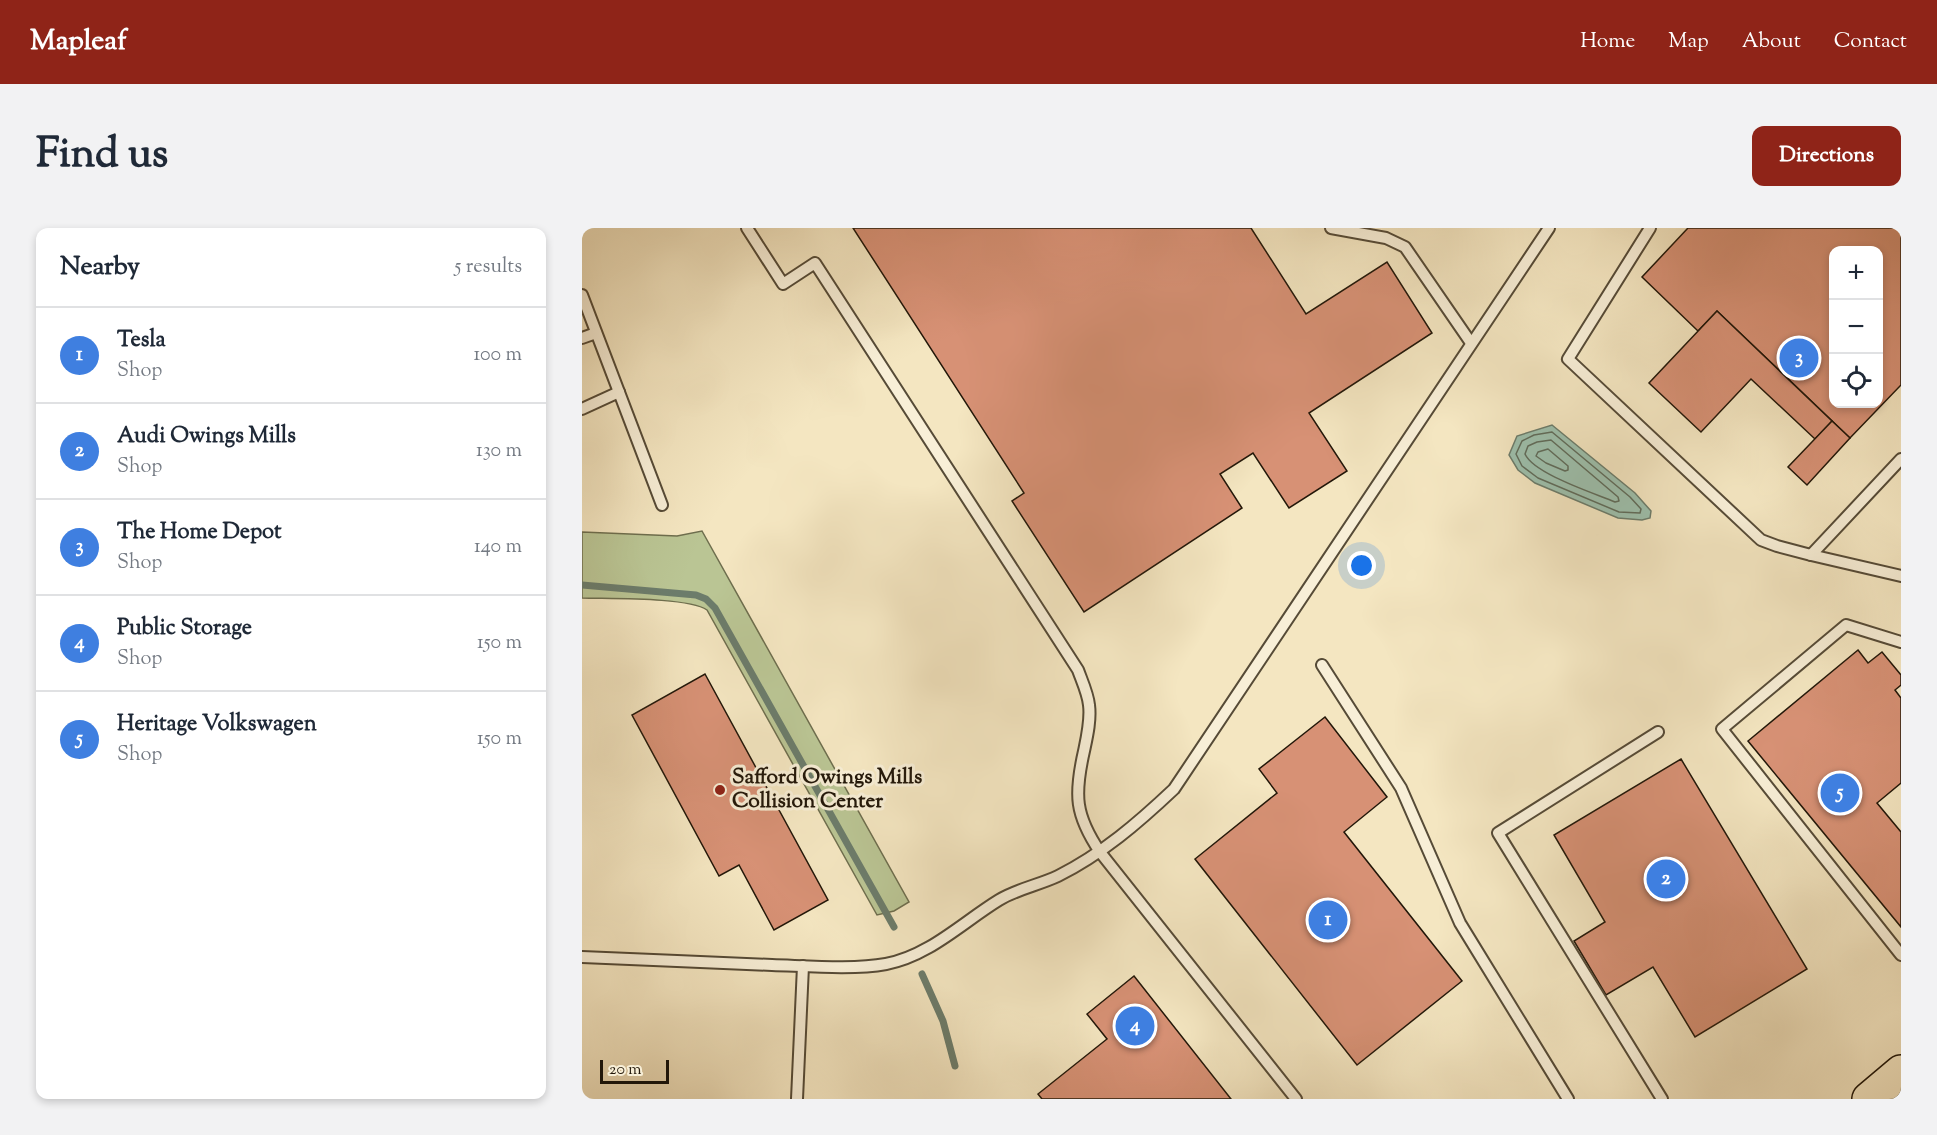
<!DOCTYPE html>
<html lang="en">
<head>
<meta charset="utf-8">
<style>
  :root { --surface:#fff; --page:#f2f2f3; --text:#1f2937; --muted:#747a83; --line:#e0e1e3; --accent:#8f2418 }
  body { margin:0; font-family:"Sorts Mill Goudy",serif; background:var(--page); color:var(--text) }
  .controls { position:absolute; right:18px; top:18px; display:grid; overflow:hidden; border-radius:12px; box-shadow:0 3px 9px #0003 }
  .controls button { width:54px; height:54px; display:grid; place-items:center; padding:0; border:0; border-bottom:2px solid var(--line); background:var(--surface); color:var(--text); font:30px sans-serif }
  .scale { position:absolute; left:18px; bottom:15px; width:69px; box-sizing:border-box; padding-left:6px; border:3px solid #221709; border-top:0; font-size:16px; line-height:21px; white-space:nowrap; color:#221709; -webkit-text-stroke:4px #f8efd7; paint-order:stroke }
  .you { position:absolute; left:780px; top:338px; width:21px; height:21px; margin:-15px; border:4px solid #fff; border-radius:50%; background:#1a73e8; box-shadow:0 0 0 9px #1a73e833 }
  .badge { display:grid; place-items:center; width:39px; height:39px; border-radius:50%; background:var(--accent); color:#fff; font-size:20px; font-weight:700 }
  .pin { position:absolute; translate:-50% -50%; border:3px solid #fff; box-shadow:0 2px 6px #0006 }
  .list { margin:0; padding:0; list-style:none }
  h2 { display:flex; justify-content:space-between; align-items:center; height:78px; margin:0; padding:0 24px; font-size:26px }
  h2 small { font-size:20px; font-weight:400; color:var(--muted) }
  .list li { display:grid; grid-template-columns:39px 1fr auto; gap:18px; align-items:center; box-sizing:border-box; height:96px; padding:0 24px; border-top:2px solid var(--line) }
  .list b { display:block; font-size:22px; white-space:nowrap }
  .list p { margin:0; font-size:20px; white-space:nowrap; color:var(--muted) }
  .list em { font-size:20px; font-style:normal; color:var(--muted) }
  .icon { flex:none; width:33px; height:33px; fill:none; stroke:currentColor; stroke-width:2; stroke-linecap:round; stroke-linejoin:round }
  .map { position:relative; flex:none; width:1319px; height:871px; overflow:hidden; border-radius:12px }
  header { display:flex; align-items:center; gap:36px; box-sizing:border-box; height:84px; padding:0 30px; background:var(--accent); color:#fff }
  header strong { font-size:28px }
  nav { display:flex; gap:33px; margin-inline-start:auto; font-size:21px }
  .intro { display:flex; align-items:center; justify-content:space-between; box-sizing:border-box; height:144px; padding:0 36px }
  h1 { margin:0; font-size:42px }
  .button { padding:15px 27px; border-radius:12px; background:var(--accent); color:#fff; font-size:21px; font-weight:700 }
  main { display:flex; gap:36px; padding:0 36px }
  aside { flex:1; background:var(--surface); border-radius:12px; box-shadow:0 3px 9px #0003 }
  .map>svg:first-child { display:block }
</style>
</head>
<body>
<header>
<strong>Mapleaf</strong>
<nav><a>Home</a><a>Map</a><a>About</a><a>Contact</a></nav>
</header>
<div class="intro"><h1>Find us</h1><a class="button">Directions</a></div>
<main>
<aside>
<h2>Nearby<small>5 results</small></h2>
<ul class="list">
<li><span class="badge" style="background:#3f7fe0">1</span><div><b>Tesla</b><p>Shop</p></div><em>100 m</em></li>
<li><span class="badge" style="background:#3f7fe0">2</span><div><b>Audi Owings Mills</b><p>Shop</p></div><em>130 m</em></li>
<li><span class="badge" style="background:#3f7fe0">3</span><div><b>The Home Depot</b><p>Shop</p></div><em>140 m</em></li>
<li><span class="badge" style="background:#3f7fe0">4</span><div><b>Public Storage</b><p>Shop</p></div><em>150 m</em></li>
<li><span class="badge" style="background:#3f7fe0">5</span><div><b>Heritage Volkswagen</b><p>Shop</p></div><em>150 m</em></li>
</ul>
</aside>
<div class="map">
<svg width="1319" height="871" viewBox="0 0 1319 871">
  <rect width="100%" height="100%" fill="#f4e6c1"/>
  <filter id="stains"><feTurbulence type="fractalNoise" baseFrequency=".00333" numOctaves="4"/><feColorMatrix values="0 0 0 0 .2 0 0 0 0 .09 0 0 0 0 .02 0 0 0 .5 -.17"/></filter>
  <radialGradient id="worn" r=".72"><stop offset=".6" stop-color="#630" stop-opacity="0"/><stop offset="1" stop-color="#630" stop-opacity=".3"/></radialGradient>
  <path fill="#bac594" stroke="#6e6e4e" stroke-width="1.5" d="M120,303L327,674L312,683L295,687L125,382C106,369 27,371 0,370V304L95,308Z"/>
  <path fill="#9dc0ad" stroke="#6c7c6b" stroke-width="1.5" d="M970,197L1053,265L1069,283L1068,290L1060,292L1036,290L953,255L936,242L927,227L935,208Z"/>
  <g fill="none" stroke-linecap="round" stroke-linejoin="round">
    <g stroke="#606c5b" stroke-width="1.5">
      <path d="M970,204L1048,269L1059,281L1058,285L1037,284L956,250L940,238L934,226L940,213L952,207Z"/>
      <path d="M969,212L1036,269L1037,273L1033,274C1012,265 952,246 943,226L946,218L955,214Z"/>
      <path d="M966,221L986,238V242L983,243L964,235L954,228L956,224Z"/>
    </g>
    <g stroke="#6c7c6b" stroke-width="7">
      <path d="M0,357L114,367L124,371L133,380L312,699"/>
      <path d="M340,746L361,793L373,838"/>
    </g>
  </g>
  <g fill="#d79175" stroke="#221709" stroke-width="1.5" fill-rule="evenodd">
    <path d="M271,0H669L724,86L805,34L850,105L727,185L765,243L707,280L671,225L638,246L660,280L502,384L430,273L442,265Z"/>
    <path d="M1106,0H1319V157L1268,210L1135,83L1116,103L1060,49ZM1252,22H1296V176H1252Z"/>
    <path d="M1135,83L1250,193L1233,211L1169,151L1119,204L1067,155Z"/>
    <path d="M1250,193L1268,210L1225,257L1206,239Z"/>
    <path d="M1276,422L1286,435L1300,424L1319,447V457L1313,462L1319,470V555L1295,575L1319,604V699L1166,513Z"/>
    <path d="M123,446L246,672L192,702L157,637L137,648L50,487Z"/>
    <path d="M743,489L805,569L762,604L880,753L775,837L613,631L695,565L677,541Z"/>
    <path d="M1099,531L1225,741L1113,809L1071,739L1024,767L992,713L1023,694L972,607Z"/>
    <path d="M552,748L649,871H460L456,866L525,811L505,786Z"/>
  </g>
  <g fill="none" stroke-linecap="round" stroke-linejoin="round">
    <defs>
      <g id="service">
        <path d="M165,0L201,56L233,35L496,442C500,453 506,466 507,477C509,492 505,509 502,523C492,567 493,587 518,624L714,871"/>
        <path d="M749,0L804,10L823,19L889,115"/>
        <path d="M1068,0L986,131L1179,312L1195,318L1229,327"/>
        <path d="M0,67L80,277"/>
        <path d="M0,110L14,105"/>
        <path d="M0,181L37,164"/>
        <path d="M1319,231L1229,327L1319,348"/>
        <path d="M1319,414L1264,397L1140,501L1319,727"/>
        <path d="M740,437L819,560L878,695L986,871"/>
        <path d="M1076,504L916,605L1080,871"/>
        <path d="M0,729C63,732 127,734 190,737C224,738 272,742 304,736C347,728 381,694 417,672C435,661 457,657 476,648C520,626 556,595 592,561L967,0"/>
        <path d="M215,871L221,738"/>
      </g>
      <path id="primary" d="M1287,871L1319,844"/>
    </defs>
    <use href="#service" stroke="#564b37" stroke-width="14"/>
    <use href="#primary" stroke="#221709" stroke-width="36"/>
    <use href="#service" stroke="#f8efd7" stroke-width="10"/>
    <use href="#primary" stroke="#f4e6c1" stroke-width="33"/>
  </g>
  <circle fill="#8f2418" stroke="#f8efd7" stroke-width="2" cx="138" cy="562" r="6"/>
  <g text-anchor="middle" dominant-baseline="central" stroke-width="6" stroke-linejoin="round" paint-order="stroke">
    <g font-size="21" font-weight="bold" fill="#221709" stroke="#f8efd7" text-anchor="start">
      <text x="150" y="550">Safford Owings Mills<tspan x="150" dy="24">Collision Center</tspan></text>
    </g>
  </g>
  <rect width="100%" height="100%" filter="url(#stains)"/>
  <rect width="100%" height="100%" fill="url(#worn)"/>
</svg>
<div class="controls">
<button>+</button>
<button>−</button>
<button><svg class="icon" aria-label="locate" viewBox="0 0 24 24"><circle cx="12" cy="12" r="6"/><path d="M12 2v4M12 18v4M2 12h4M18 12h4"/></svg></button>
</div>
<div class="scale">20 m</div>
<div class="you"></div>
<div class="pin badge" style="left:746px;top:692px;background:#3f7fe0">1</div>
<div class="pin badge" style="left:1084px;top:651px;background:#3f7fe0">2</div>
<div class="pin badge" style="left:1217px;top:130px;background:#3f7fe0">3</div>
<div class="pin badge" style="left:553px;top:798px;background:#3f7fe0">4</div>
<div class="pin badge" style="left:1258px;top:565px;background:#3f7fe0">5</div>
</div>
</main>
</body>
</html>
